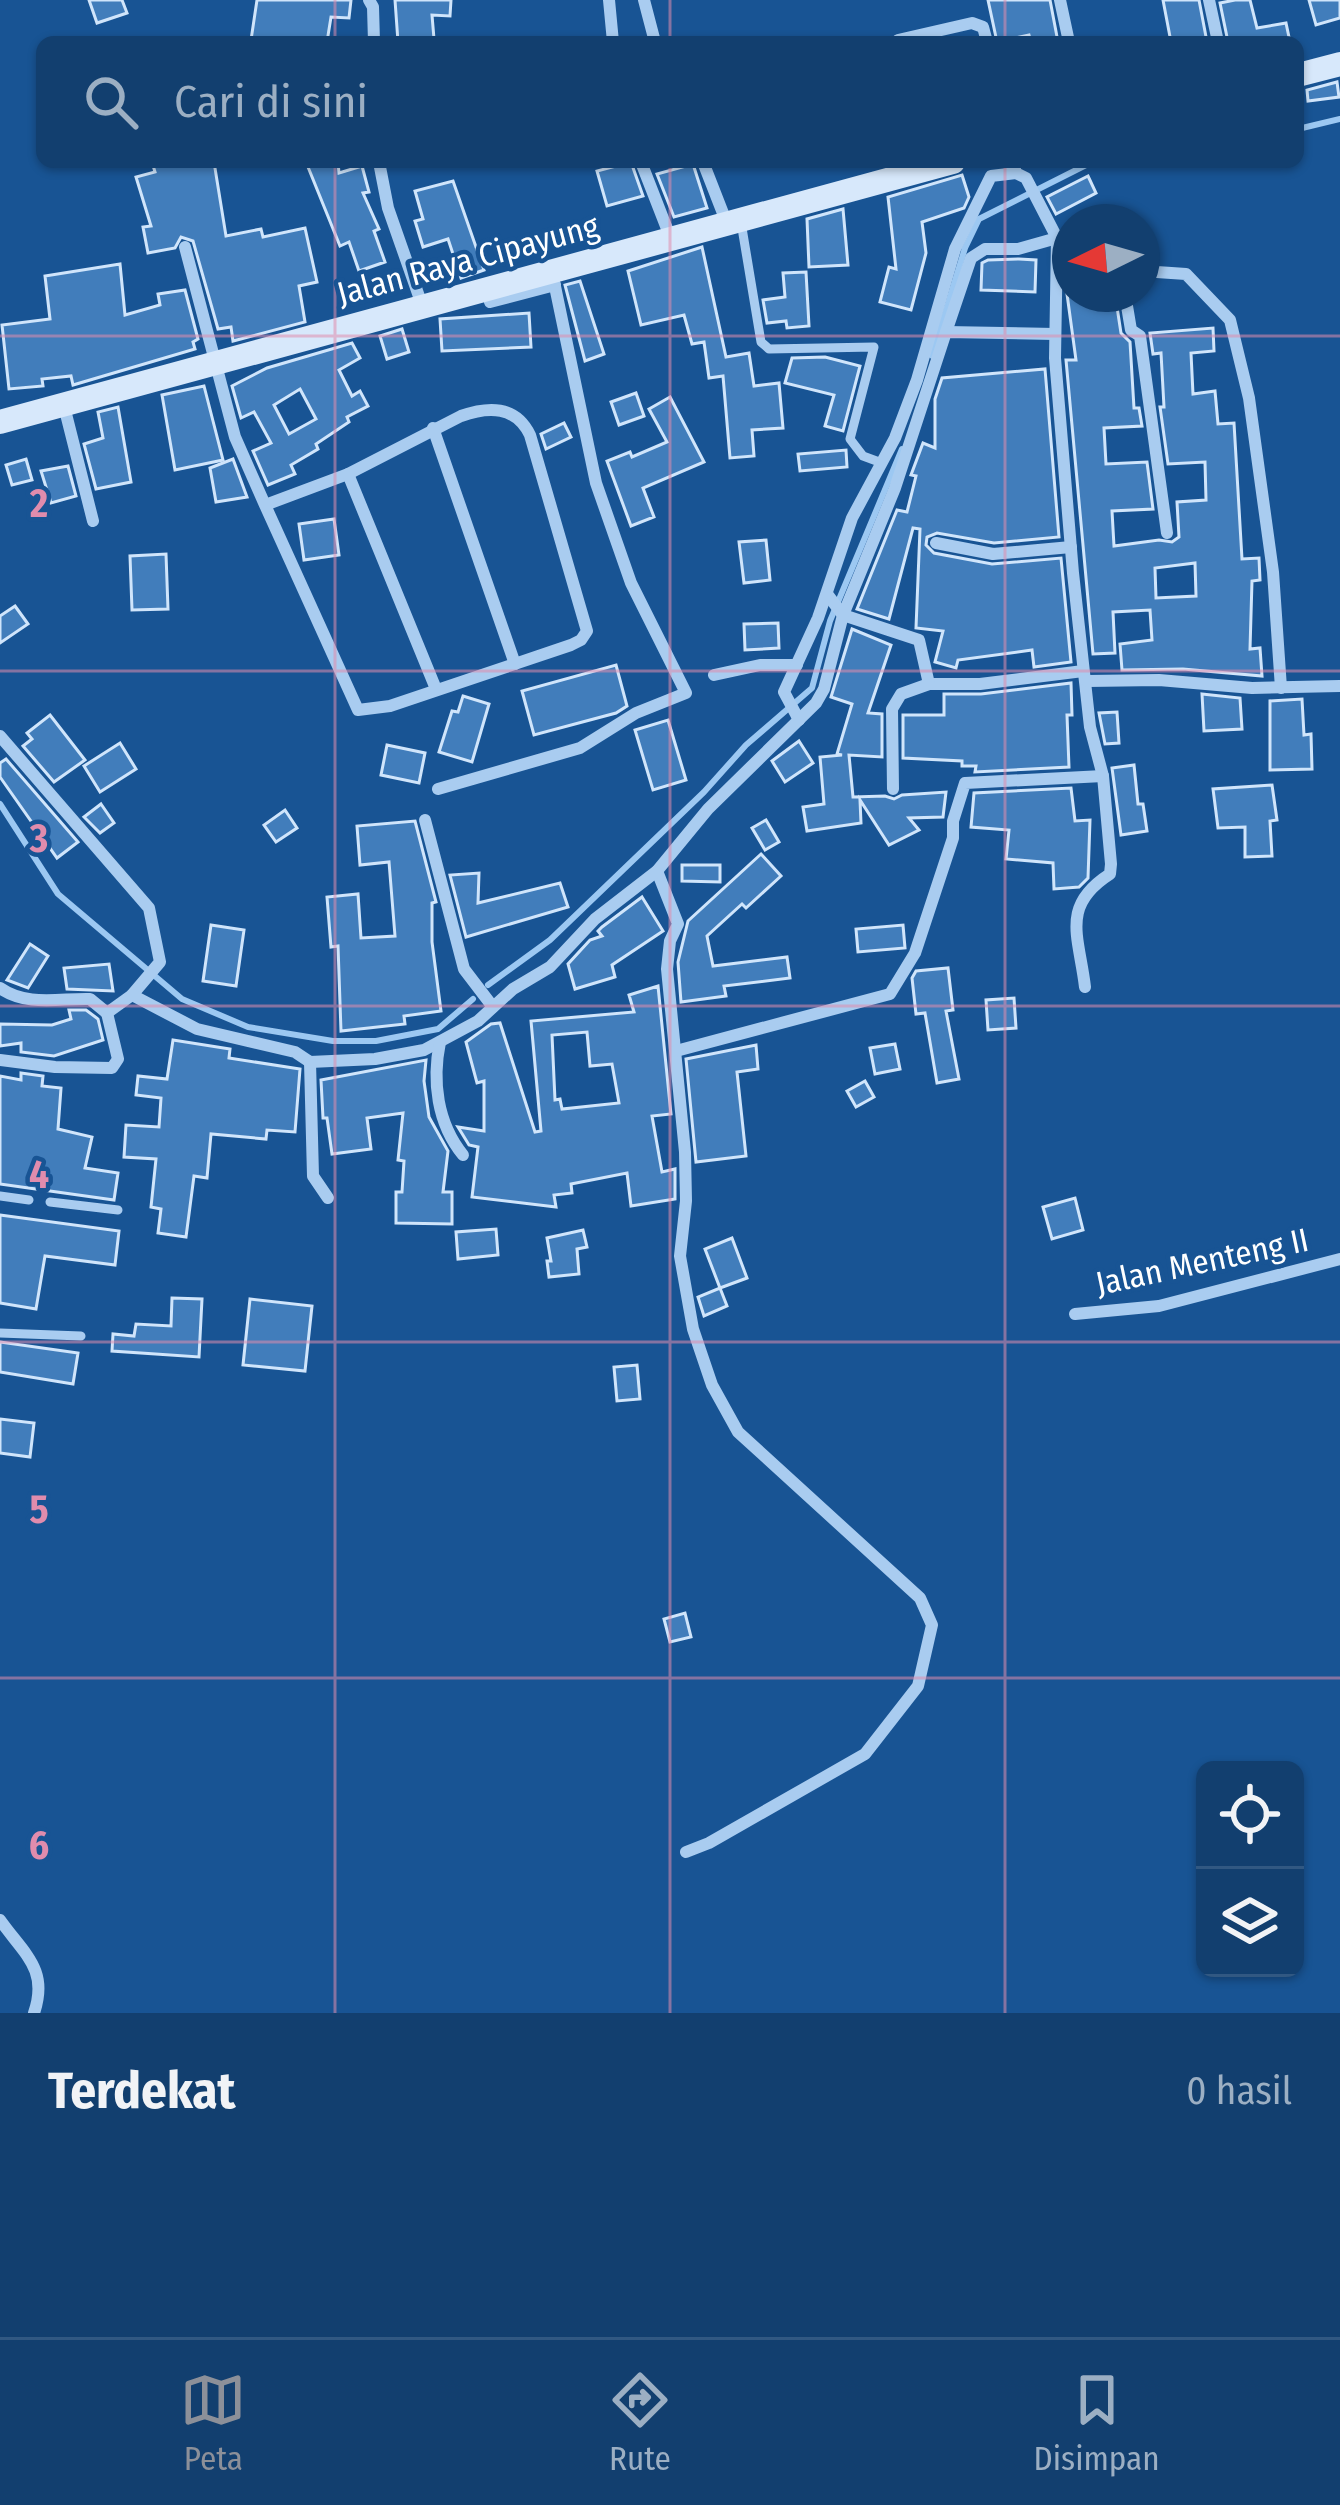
<!DOCTYPE html>
<html lang="id">
<head>
<meta charset="utf-8">
<style>
  :root { --surface:#123f6f; --page:#1f4a77; --text:#f1f3f6; --muted:#9cafc3; --line:#315882; --accent:#8c9099 }
  body { margin:0; font-family:"Fira Sans Condensed",sans-serif; background:var(--page); color:var(--text) }
  .controls { position:absolute; right:36px; bottom:36px; display:grid; overflow:hidden; border-radius:18px; box-shadow:0 3px 9px #0004 }
  .controls button { width:108px; height:108px; display:grid; place-items:center; padding:0; border:0; border-bottom:3px solid var(--line); background:var(--surface); color:var(--text); font:60px sans-serif }
  .compass { position:absolute; left:1052px; top:204px; width:108px; height:108px; border-radius:50%; background:var(--surface); box-shadow:0 3px 9px #0004; rotate:265deg }
  .list { margin:0; padding:0; list-style:none }
  h2 { display:flex; justify-content:space-between; align-items:center; height:156px; margin:0; padding:0 48px; font-size:51px }
  h2 small { font-size:39px; font-weight:400; color:var(--muted) }
  .icon { flex:none; width:66px; height:66px; fill:none; stroke:currentColor; stroke-width:2; stroke-linecap:round; stroke-linejoin:round }
  .map { position:relative; flex:none; width:1340px; height:2013px; overflow:hidden }
  .search { position:absolute; background:var(--surface); box-shadow:0 3px 9px #0004; left:36px; right:36px; top:36px; height:132px; display:flex; align-items:center; gap:30px; box-sizing:border-box; padding:0 42px; border-radius:18px; color:var(--muted); font-size:45px }
  .sheet { height:324px; background:var(--surface) }
  nav { display:flex; justify-content:space-around; align-items:center; box-sizing:border-box; height:168px; border-top:3px solid var(--line); background:var(--surface); font-size:33px; color:var(--muted) }
  nav a { display:grid; justify-items:center; gap:6px }
  nav .on { color:var(--accent) }
  .map>svg:first-child { display:block }
</style>
</head>
<body>
<div class="map">
<svg width="1340" height="2013" viewBox="0 0 1340 2013">
  <rect width="100%" height="100%" fill="#185494"/>
  <g fill="none" stroke-linecap="round" stroke-linejoin="round">
    <g stroke="#9cc8f2" stroke-width="6">
      <path d="M1298,129L1340,119"/>
      <path d="M932,356L965,248L979,219L1092,162"/>
      <path d="M0,804L58,894L182,999L248,1027L333,1041H376L438,1029L473,999"/>
      <path d="M488,985L550,940L704,792L746,745L812,688L830,621L902,449"/>
    </g>
  </g>
  <g fill="#417dbb" stroke="#d0e5fb" stroke-width="3" fill-rule="evenodd">
    <path d="M89,0H122L127,13L97,23Z"/>
    <path d="M257,0H351L349,18L331,17L327,42L251,40Z"/>
    <path d="M395,0H451L450,16L432,15L434,39L398,42Z"/>
    <path d="M988,0H1050L1058,42H1031L1029,35L997,42Z"/>
    <path d="M1163,0H1199L1207,42H1171Z"/>
    <path d="M1235,0H1250L1257,28L1286,23L1290,42H1228L1220,3Z"/>
    <path d="M1309,0H1340V18L1316,25Z"/>
    <path d="M1337,82L1339,97L1308,101L1307,90Z"/>
    <path d="M152,162H214L226,236L261,229L263,237L305,228L317,282L299,286L305,322L233,341L231,327L218,329L193,241L181,237L175,248L148,253L143,227L151,226L136,177L155,172Z"/>
    <path d="M306,162H338L339,173L362,166L369,192L363,193L379,229L374,231L385,262L359,271L349,242L340,246Z"/>
    <path d="M631,162L643,196L607,206L597,171Z"/>
    <path d="M693,164L707,208L674,217L657,174Z"/>
    <path d="M962,175L969,197L964,208L922,222L926,253L911,310L880,302L889,267L896,269L888,197Z"/>
    <path d="M1088,176L1096,193L1056,214L1047,197Z"/>
    <path d="M453,181L484,270L461,278L448,239L423,247L415,221L423,219L415,191Z"/>
    <path d="M843,209L848,265L809,267L807,219Z"/>
    <path d="M702,247L726,357L749,353L754,386L779,383L783,428L752,430L754,456L730,458L723,376L709,378L704,342L692,344L684,315L641,325L628,271Z"/>
    <path d="M1019,259L1036,260L1035,292L981,290L982,263L988,260Z"/>
    <path d="M120,264L125,315L160,305L158,294L185,290L198,339L193,342L195,349L73,385L71,376L42,379L43,386L9,389L2,325L50,319L45,276Z"/>
    <path d="M806,272L809,326L787,328L786,321L767,323L763,300L785,297L783,273Z"/>
    <path d="M580,281L604,354L585,361L565,285Z"/>
    <path d="M1067,294H1115L1121,333L1130,342L1134,408H1139L1142,426L1104,428L1106,464L1147,462L1153,509L1112,511L1114,546L1159,540L1172,542L1179,537L1177,502L1206,500L1205,462L1168,464L1160,407H1164L1161,353L1153,354L1150,333L1213,328L1214,351L1191,353L1193,394L1215,391L1218,424L1234,423L1242,559L1259,558L1260,580L1252,581L1250,649L1260,648L1262,676L1183,669L1122,670L1120,644L1152,640L1150,610L1113,612L1115,653L1093,654L1066,360H1076ZM1195,563L1196,596L1156,598L1155,568Z"/>
    <path d="M529,313L531,347L442,351L440,319Z"/>
    <path d="M402,329L409,352L387,359L380,336Z"/>
    <path d="M352,343L360,358L339,370L352,396L360,391L368,406L347,417L349,422L316,444L318,449L291,465L295,474L268,485L253,451L271,443L254,412L241,418L232,386L267,368ZM300,389L316,419L289,434L274,405Z"/>
    <path d="M825,357L860,366L843,431L825,426L834,395L785,383L792,358Z"/>
    <path d="M1045,369L1059,537L994,543L937,533L927,537L926,545L934,553L992,564L1061,558L1071,662L1034,667L1032,650L958,660L956,668L935,662L943,631L916,628L920,529L913,528L889,619L857,609L897,510L907,512L916,476L911,475L923,443L935,448V399L942,378Z"/>
    <path d="M204,386L223,460L175,470L162,395Z"/>
    <path d="M636,393L644,416L619,425L611,402Z"/>
    <path d="M670,397L704,462L643,488L654,517L631,526L607,461L630,452L632,457L667,442L649,409Z"/>
    <path d="M118,407L131,482L96,489L84,444L103,438L98,412Z"/>
    <path d="M564,423L571,437L546,449L541,434Z"/>
    <path d="M846,450L847,467L800,471L798,454Z"/>
    <path d="M26,459L32,480L12,485L6,465Z"/>
    <path d="M233,459L247,497L216,502L210,468Z"/>
    <path d="M68,466L76,496L51,503L41,471Z"/>
    <path d="M334,519L339,555L304,560L299,524Z"/>
    <path d="M766,540L770,580L744,583L739,542Z"/>
    <path d="M166,554L168,609L132,610L130,556Z"/>
    <path d="M15,606L28,624L0,643V616Z"/>
    <path d="M778,623L779,648L745,650L744,624Z"/>
    <path d="M852,629L891,645L868,713L882,714V757L849,755L853,797L885,796L894,799L902,795L946,792L943,817L909,818L919,830L889,845L860,800L861,823L807,831L803,807L824,804L820,757L842,755L837,754L852,704L831,697Z"/>
    <path d="M616,665L627,706L616,713L534,735L522,691Z"/>
    <path d="M1071,683L1072,715H1067L1069,767L975,772L976,766H962V761L903,758V715H944V694H981Z"/>
    <path d="M1202,694L1240,698L1242,729L1204,731Z"/>
    <path d="M463,696L489,704L472,762L439,752L452,711L458,712Z"/>
    <path d="M1302,699L1304,735L1311,734L1312,769L1270,770V701Z"/>
    <path d="M1117,712L1119,743L1105,744L1099,713Z"/>
    <path d="M50,715L85,760L54,782L23,746L32,739L27,733Z"/>
    <path d="M668,720L686,780L653,790L635,730Z"/>
    <path d="M799,741L813,763L785,782L772,761Z"/>
    <path d="M120,743L136,769L100,792L84,766Z"/>
    <path d="M387,745L425,753L419,783L381,775Z"/>
    <path d="M6,759L78,842L57,858L0,777V763Z"/>
    <path d="M1134,765L1138,804H1143L1147,831L1121,835L1112,768Z"/>
    <path d="M1272,785L1277,820L1270,821L1272,856L1245,857V827L1218,828L1213,789Z"/>
    <path d="M1071,788L1075,821L1090,820L1088,878L1079,887L1054,889L1053,863L1006,859L1009,830L971,827L974,793Z"/>
    <path d="M101,804L114,823L100,833L84,817Z"/>
    <path d="M285,810L297,828L276,842L264,825Z"/>
    <path d="M766,820L779,842L765,850L752,828Z"/>
    <path d="M415,821L436,902L432,903V942L441,1011L404,1016L405,1024L341,1031L338,946L331,947L327,897L358,894L361,938L395,936L389,862L360,865L357,826Z"/>
    <path d="M761,854L781,876L746,908L742,904L707,936L713,966L787,957L790,978L724,986L726,996L681,1002L678,962L688,921Z"/>
    <path d="M682,865H720V882L682,881Z"/>
    <path d="M479,873L478,903L560,883L568,907L466,937L450,875Z"/>
    <path d="M642,897L663,931L612,965L615,977L575,989L568,964L590,940L602,936L598,931L602,927Z"/>
    <path d="M211,925L244,930L236,986L203,981Z"/>
    <path d="M903,925L905,948L858,952L856,929Z"/>
    <path d="M30,944L48,956L28,988L7,980Z"/>
    <path d="M109,964L113,991L67,989L64,968Z"/>
    <path d="M948,968L953,1010L946,1011L959,1079L937,1083L925,1013L916,1014L912,978L916,971Z"/>
    <path d="M658,986L671,1114L652,1116L662,1172L675,1169V1199L631,1206L627,1173L571,1184L572,1193L554,1195L556,1207L472,1197L478,1147L469,1145L458,1127L484,1131V1081L477,1083L466,1042L491,1024L500,1023L535,1132L541,1131L531,1021L634,1012L629,995ZM587,1032L590,1066L612,1064L619,1103L562,1109L560,1099L555,1100L552,1035Z"/>
    <path d="M1014,998L1016,1028L988,1030L986,1000Z"/>
    <path d="M69,1010H86L98,1019L103,1040L54,1056L21,1052V1043L0,1046V1024L52,1025L71,1019Z"/>
    <path d="M173,1040L230,1049L229,1058L300,1069L295,1132L267,1130L266,1139L211,1134L207,1178L194,1176L186,1237L158,1233L161,1209L151,1207L156,1159L124,1157L126,1125L159,1127L161,1098L136,1095L138,1076L167,1079Z"/>
    <path d="M895,1044L900,1069L875,1074L870,1048Z"/>
    <path d="M756,1045L758,1069L737,1072L746,1156L696,1162L686,1059Z"/>
    <path d="M426,1060L424,1081L429,1117L448,1151L443,1192H452V1224L396,1223V1192H402L404,1161L398,1160L403,1113L367,1118L371,1149L332,1154L327,1118H323L321,1080Z"/>
    <path d="M21,1073L43,1076L42,1086L61,1088L58,1129L92,1137L85,1168L118,1173L114,1200L0,1184V1076L21,1080Z"/>
    <path d="M865,1081L874,1097L856,1107L847,1091Z"/>
    <path d="M1075,1198L1083,1230L1052,1239L1043,1207Z"/>
    <path d="M0,1215L119,1231L115,1265L45,1256L36,1309L0,1303Z"/>
    <path d="M496,1229L498,1255L458,1259L456,1232Z"/>
    <path d="M583,1230L587,1247L577,1249L579,1274L549,1277L547,1261H551L547,1238Z"/>
    <path d="M732,1238L747,1278L720,1288L705,1249Z"/>
    <path d="M720,1288L727,1306L704,1316L698,1297Z"/>
    <path d="M172,1298L202,1299L199,1357L112,1351L113,1334L134,1336L136,1324L171,1326Z"/>
    <path d="M250,1299L312,1306L305,1371L243,1365Z"/>
    <path d="M0,1342L78,1353L73,1384L0,1372Z"/>
    <path d="M637,1365L640,1399L617,1401L614,1367Z"/>
    <path d="M0,1419L34,1423L30,1457L0,1453Z"/>
    <path d="M685,1613L691,1637L670,1642L664,1619Z"/>
  </g>
  <g fill="none" stroke-linecap="round" stroke-linejoin="round">
    <g stroke="#a9ccf0" stroke-width="9">
      <path d="M741,222L761,342L769,349L874,347L850,439L863,456L882,463"/>
      <path d="M0,1196L29,1200"/>
      <path d="M50,1202L118,1210"/>
      <path d="M0,1333L81,1336"/>
    </g>
    <g stroke="#a9ccf0" stroke-width="12">
      <path d="M369,0L373,7L374,42"/>
      <path d="M609,0L613,42"/>
      <path d="M644,0L655,42"/>
      <path d="M1060,0L1069,42"/>
      <path d="M1209,0L1218,42"/>
      <path d="M898,40L972,23L983,27L987,42"/>
      <path d="M379,162L388,208L422,305"/>
      <path d="M641,162L671,239"/>
      <path d="M703,162L726,221"/>
      <path d="M1013,162L1016,173L1026,178L1057,238L1055,358L1073,573L1090,727L1103,776L1111,864L1110,874C1060,906 1079,936 1085,987"/>
      <path d="M185,247L235,437L265,505L348,474L461,416C489,406 516,406 530,435L587,631L581,640L571,645L390,706L358,710L265,505"/>
      <path d="M1142,271L1186,274L1230,320L1249,398L1273,572L1281,688"/>
      <path d="M1125,294L1131,330L1140,336L1167,533"/>
      <path d="M490,302L555,285"/>
      <path d="M946,332L971,258L985,249H1018L1057,238"/>
      <path d="M64,406L93,521"/>
      <path d="M433,428L515,664"/>
      <path d="M348,474L436,689"/>
      <path d="M936,543L993,554L1071,547"/>
      <path d="M827,594L843,615L919,640L929,684H980L1083,671"/>
      <path d="M714,675L760,665H797"/>
      <path d="M1087,681L1159,680L1252,688L1340,686"/>
      <path d="M799,720L784,692L818,618L852,518L895,438L917,380L955,249L991,176L1016,173"/>
      <path d="M0,736L149,908L160,962L132,995L107,1013L90,999C60,998 27,1007 0,988"/>
      <path d="M438,789L580,748L636,713L686,693L631,583L596,483L552,272"/>
      <path d="M893,789L892,709L901,694L929,684"/>
      <path d="M425,820L464,969L493,1007"/>
      <path d="M657,871L678,924L670,941L667,969L685,1152L686,1201L680,1256L693,1329L712,1385L738,1432L920,1598L932,1625L918,1686L865,1754L709,1843L686,1852"/>
      <path d="M132,995L197,1029L295,1052L310,1062L375,1059L424,1050L478,1021L513,989L550,967L595,919L657,871L708,809L816,703L824,689L843,615L895,488L946,332L1055,334"/>
      <path d="M440,1042C432,1081 437,1123 463,1155"/>
      <path d="M676,1051L890,994L915,953L953,838V821L965,783L1103,776"/>
      <path d="M0,1060L55,1067L112,1068L118,1059L107,1013"/>
      <path d="M310,1062L313,1176L328,1198"/>
      <path d="M1075,1314L1159,1306L1340,1259"/>
      <path d="M0,1920C24,1954 49,1969 34,2013"/>
    </g>
    <g stroke="#d7e8fb" stroke-width="24">
      <path d="M1298,75L1340,64"/>
      <path d="M0,422L953,162"/>
    </g>
  </g>
  <path fill="none" stroke="#e08cad" stroke-width="3" stroke-opacity="0.55" d="M335,0V42M670,0V42M1005,0V42M335,162V2013M670,162V2013M1005,162V2013M0,336H1340M0,671H1340M0,1006H1340M0,1342H1340M0,1678H1340"/>
  <g text-anchor="middle" dominant-baseline="central" stroke-width="9" stroke-linejoin="round" paint-order="stroke">
    <g font-size="33" fill="#fff" stroke="#185494">
      <text transform="translate(468 260) rotate(-15)">Jalan Raya Cipayung</text>
      <text transform="translate(1202 1262) rotate(-12)">Jalan Menteng II</text>
    </g>
  </g>
  <g font-size="39" text-anchor="middle" font-weight="bold" fill="#e08cad" stroke="#185494" stroke-width="9" stroke-linejoin="round" paint-order="stroke">
    <text x="39" y="517">2</text>
    <text x="39" y="852">3</text>
    <text x="39" y="1188">4</text>
    <text x="39" y="1523">5</text>
    <text x="39" y="1859">6</text>
  </g>
</svg>
<div class="controls">
<button><svg class="icon" aria-label="locate" viewBox="0 0 24 24"><circle cx="12" cy="12" r="6"/><path d="M12 2v4M12 18v4M2 12h4M18 12h4"/></svg></button>
<button><svg class="icon" aria-label="layers" viewBox="0 0 24 24"><path d="M12 4l9 5-9 5-9-5zM3 14l9 5 9-5"/></svg></button>
</div>
<svg class="compass" viewBox="-18 -18 36 36"><path d="M0-13l5 13h-10z" fill="#e53935"/><path d="M0 13l5-13h-10z" fill="#9cafc3"/></svg>
<div class="search"><svg class="icon" aria-label="search" viewBox="0 0 24 24"><circle cx="10" cy="10" r="6"/><path d="M15 15l6 6"/></svg>Cari di sini</div>
</div>
<section class="sheet">
<h2>Terdekat<small>0 hasil</small></h2>
<ul class="list">
</ul>
</section>
<nav>
<a class="on"><svg class="icon" aria-label="map" viewBox="0 0 24 24"><path d="M3 6l6-2 6 2 6-2v14l-6 2-6-2-6 2zM9 4v14M15 6v14"/></svg>Peta</a>
<a><svg class="icon" aria-label="directions" viewBox="0 0 24 24"><path d="M12 3l9 9-9 9-9-9zM9 14v-3h6M13 9l2 2-2 2"/></svg>Rute</a>
<a><svg class="icon" aria-label="saved" viewBox="0 0 24 24"><path d="M7 4h10v16l-5-4-5 4z"/></svg>Disimpan</a>
</nav>
</body>
</html>
